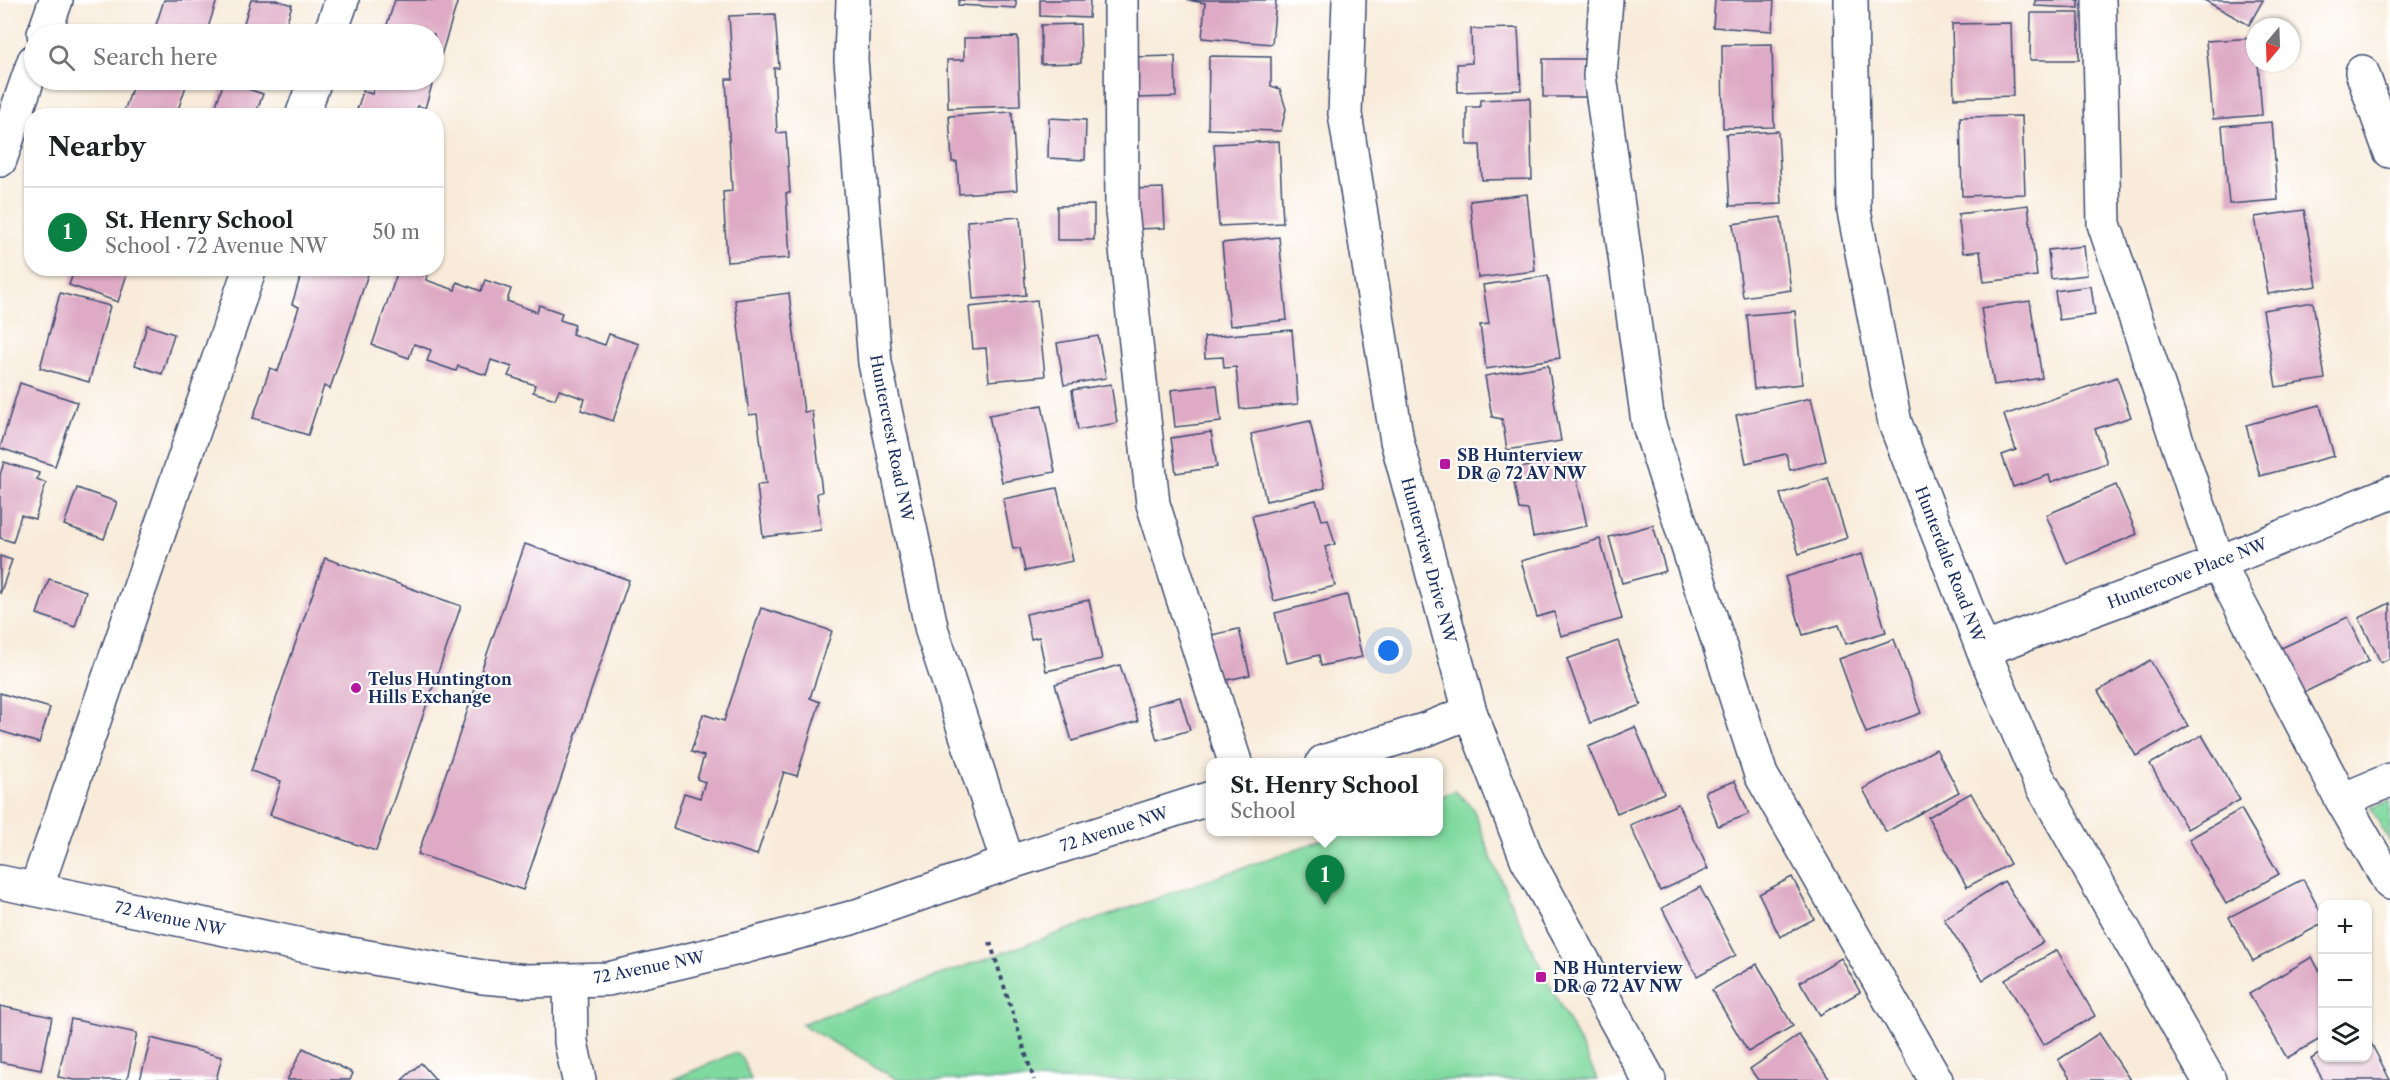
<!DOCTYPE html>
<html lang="en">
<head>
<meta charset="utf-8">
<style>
  :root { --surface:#fff; --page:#f2f2f2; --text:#202124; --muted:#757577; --line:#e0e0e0; --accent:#0b8043 }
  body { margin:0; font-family:"Libre Caslon Text",serif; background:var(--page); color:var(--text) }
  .controls { position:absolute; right:18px; bottom:18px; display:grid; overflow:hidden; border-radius:12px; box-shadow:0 2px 4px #0004 }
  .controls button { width:54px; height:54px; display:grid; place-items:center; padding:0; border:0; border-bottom:2px solid var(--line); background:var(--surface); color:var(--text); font:30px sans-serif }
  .compass { position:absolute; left:2246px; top:18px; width:54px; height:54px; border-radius:50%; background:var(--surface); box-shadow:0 2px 4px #0004; rotate:199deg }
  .you { position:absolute; left:1389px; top:651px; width:21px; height:21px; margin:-15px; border:4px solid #fff; border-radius:50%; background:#1a73e8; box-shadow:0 0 0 9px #1a73e833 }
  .badge { display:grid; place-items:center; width:39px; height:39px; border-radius:50%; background:var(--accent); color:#fff; font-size:20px; font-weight:700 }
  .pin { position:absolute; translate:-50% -50px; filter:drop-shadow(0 2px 3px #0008) }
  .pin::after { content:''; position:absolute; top:32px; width:21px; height:18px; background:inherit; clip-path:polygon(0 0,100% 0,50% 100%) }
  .popup { position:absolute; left:1206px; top:758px; width:237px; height:78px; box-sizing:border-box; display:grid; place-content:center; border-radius:12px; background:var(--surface); filter:drop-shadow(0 2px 4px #0005); font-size:20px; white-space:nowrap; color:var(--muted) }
  .popup b { font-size:22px; color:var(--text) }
  .popup::after { content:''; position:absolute; left:50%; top:100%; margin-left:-12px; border:12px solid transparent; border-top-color:var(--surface) }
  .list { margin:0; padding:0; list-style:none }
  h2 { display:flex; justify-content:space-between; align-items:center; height:78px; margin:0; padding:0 24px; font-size:26px }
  h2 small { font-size:20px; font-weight:400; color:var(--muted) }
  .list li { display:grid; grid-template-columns:39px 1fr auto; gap:18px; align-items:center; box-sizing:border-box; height:90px; padding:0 24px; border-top:2px solid var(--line) }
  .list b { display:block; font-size:22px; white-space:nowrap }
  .list p { margin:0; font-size:20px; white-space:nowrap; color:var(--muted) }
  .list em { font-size:20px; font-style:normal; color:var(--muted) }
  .icon { flex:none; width:33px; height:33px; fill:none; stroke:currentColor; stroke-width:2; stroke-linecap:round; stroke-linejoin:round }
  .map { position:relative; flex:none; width:2390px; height:1080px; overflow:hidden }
  .search { position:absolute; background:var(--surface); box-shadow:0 2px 4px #0004; left:24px; top:24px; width:420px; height:66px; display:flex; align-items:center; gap:15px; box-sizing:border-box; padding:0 21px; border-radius:33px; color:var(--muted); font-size:22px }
  .panel { position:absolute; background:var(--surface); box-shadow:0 2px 4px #0004; left:24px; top:108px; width:420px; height:168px; border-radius:24px }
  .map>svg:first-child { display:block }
</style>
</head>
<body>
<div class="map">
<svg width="2390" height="1080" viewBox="0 0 2390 1080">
  <rect width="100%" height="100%" fill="#fff"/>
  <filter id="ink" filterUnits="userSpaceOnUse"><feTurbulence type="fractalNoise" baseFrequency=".0167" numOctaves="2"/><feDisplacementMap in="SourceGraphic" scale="12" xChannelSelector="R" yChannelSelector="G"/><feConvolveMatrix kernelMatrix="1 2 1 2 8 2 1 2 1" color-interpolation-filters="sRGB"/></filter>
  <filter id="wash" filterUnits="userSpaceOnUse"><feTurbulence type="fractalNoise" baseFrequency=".008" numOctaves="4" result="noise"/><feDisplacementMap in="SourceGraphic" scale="24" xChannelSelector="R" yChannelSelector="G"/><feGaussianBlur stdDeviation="1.35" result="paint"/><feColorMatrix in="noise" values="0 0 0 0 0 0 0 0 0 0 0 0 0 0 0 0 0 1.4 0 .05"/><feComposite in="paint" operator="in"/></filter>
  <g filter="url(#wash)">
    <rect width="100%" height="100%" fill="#f8ebd9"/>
    <g fill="#80da9f" stroke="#4e847e" stroke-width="1.5">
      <path d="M1455,791L1473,808L1492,860L1532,949L1598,1080H898L801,1024L1344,832H1439V797Z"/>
      <path d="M2390,801V842L2371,808Z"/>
      <path d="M732,1054H738L743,1059L751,1080H672Z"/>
    </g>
    <g id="blocks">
      <g fill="#deaac5">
        <path d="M164,0H217L206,34H163L154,31Z"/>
        <path d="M251,0H276L292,5L283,34H268L243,26Z"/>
        <path d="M395,0H458L425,108L418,106L415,116H355L363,91L372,94L377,80H434V34H384Z"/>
        <path d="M959,0H1016V8L958,5Z"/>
        <path d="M1040,0H1090L1089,18L1040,16Z"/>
        <path d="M1187,0H1276L1272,44L1202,38L1205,3Z"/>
        <path d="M1715,0H1774L1772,31L1713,27Z"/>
        <path d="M2035,0H2079V8L2035,6Z"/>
        <path d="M2204,0H2263L2249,25Z"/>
        <path d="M2031,13H2079V60H2030Z"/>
        <path d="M775,14L779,68H774L777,133L786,132L790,193H786L790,258L727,262L723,192L732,191L726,79H733L729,16Z"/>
        <path d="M2011,23L2013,96L1954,98L1952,24Z"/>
        <path d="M1080,24L1081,63L1041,64V25Z"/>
        <path d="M1518,28L1521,90L1458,92L1457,64L1472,63L1471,29Z"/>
        <path d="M1018,37L1020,106L948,108L947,60H964V38Z"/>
        <path d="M2255,38V63H2258L2262,115L2213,119L2206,41Z"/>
        <path d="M1772,44L1774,127L1723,128L1722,45Z"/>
        <path d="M1175,56L1176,97L1136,98L1135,57Z"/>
        <path d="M1209,56L1271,57V86L1280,89L1286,109L1281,131L1208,129Z"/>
        <rect x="1543" y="59" width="45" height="38"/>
        <path d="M135,80H188L176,116L123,114Z"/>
        <path d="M224,81L263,94L255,116H228L214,111Z"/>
        <path d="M1530,98L1532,179L1482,180L1480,145H1467V107H1480V100Z"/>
        <path d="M1012,112L1017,190L959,194L957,162H952L949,116Z"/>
        <path d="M2022,116L2025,194L1962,196L1960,117Z"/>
        <path d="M1049,118L1086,120L1085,160L1048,158Z"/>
        <path d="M2272,122L2278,200L2229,204L2222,126Z"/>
        <path d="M1778,131L1782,204L1730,206L1726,134Z"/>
        <path d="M1279,141L1283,223L1219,226L1214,144Z"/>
        <path d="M1163,188L1165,228L1134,229L1132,189Z"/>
        <path d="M1527,194L1535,271L1478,278L1470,201Z"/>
        <path d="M1094,205V240H1057V206Z"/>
        <path d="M2028,205L2037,276L1984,282L1980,251L1963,253L1958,214Z"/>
        <path d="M2304,210L2317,286L2268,294L2255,217Z"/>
        <path d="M1020,217L1026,295L973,299L967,221Z"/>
        <path d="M1781,217L1791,290L1743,297L1733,224Z"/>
        <path d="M1279,237L1287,320L1230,326L1222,243Z"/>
        <path d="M2084,246L2087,275L2051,279L2048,250Z"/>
        <path d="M75,268H129L118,302L69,285Z"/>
        <path d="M303,268H377L375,273L369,271L330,389L324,386L308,435L253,418L270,368L278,371L299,307L292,304Z"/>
        <path d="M399,268L429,270L426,280L455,290L457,282L481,291L485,280L511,289L507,301L537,312L539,305L562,313L560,320L575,325L572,334L605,345L609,334L639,344L613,421L581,410L585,399L559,390L555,399L533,392L535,385L508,376L512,367L491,360L486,375L458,366L456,371L427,361L431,350L414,344L409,358L372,345Z"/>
        <path d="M1548,276L1560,358L1486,369L1480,325L1489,324L1483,285Z"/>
        <path d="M2091,286L2095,315L2059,320L2055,291Z"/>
        <path d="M60,293L110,306L89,382L40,368Z"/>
        <path d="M789,293L804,412L812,411L822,492L817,493L821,530L763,537L757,485L766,484L757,414L749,415L735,300Z"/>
        <path d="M1037,300L1045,376L989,381L986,348L973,349L969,307Z"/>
        <path d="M2030,301L2042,378L1994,385L1981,308Z"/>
        <path d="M2313,302L2325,379L2276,387L2263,310Z"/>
        <path d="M1795,311L1802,384L1754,389L1747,315Z"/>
        <path d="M147,325L174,334L162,374L135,365Z"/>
        <path d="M1292,330L1298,404L1240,409L1236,367L1224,368L1223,357L1205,358L1204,337Z"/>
        <path d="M1098,336L1106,378L1064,385L1057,343Z"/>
        <path d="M1548,365L1561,441L1507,450L1502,419L1492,417L1485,376Z"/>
        <path d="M2117,377L2131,417L2095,429L2107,463L2051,482L2049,475L2013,487L2002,455L2016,450L2004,415Z"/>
        <path d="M20,383L77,402L55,466L0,448Z"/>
        <path d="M1111,384L1117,423L1078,430L1072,390Z"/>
        <path d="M1217,385L1221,422L1175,427L1171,390Z"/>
        <path d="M1811,398L1826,461L1790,470L1786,454L1746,463L1736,415Z"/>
        <path d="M1042,405L1055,472L1002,482L989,415Z"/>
        <path d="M2320,405L2334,456L2260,476L2246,425Z"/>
        <path d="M1310,421L1325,488L1266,501L1251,434Z"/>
        <path d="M1211,432L1217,467L1176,473L1171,438Z"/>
        <path d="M1572,457L1587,526L1533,537L1528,510L1519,509L1514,483L1522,481L1520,468Z"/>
        <path d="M4,462L39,473L37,479L46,483L35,519L21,515L13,542L0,538V475Z"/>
        <path d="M1828,478L1847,538L1799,554L1780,494Z"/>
        <path d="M2116,485L2137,534L2067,564L2046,515Z"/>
        <path d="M77,488L117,502L104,539L64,525Z"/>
        <path d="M1057,488L1073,561L1025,571L1020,548L1013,549L1003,499Z"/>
        <path d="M1316,500L1322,520L1328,519L1335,544L1325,547L1335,586L1274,601L1252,516Z"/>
        <path d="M1653,525L1666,571L1622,583L1609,537Z"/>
        <path d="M1600,539L1622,619L1561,636L1554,612L1537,617L1521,561Z"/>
        <path d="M525,544L629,580L523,890L418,854Z"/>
        <path d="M1862,554L1886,632L1846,644L1839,625L1803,635L1785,577Z"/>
        <path d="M0,556L12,560L0,594Z"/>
        <path d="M325,558L461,606L376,851L270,815L281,781L251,771Z"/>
        <path d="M49,579L86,591L75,627L37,614Z"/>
        <path d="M1347,595L1362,657L1321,666L1319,655L1287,663L1275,613Z"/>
        <path d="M1089,600L1102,659L1046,671L1039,637L1031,639L1026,614Z"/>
        <path d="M2390,603V658L2381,663L2359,618Z"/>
        <path d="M761,608L832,631L810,698L820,702L797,776L784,772L757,855L673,828L684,793L700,798L705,782L697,779L704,756L691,752L703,714L724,721Z"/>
        <path d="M2348,617L2369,661L2299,695L2277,650Z"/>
        <path d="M1239,629L1250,675L1218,682L1207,636Z"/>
        <path d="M1894,639L1921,713L1866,733L1839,659Z"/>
        <path d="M1618,641L1641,705L1590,723L1567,659Z"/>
        <path d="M2150,660L2188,726L2136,756L2098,691Z"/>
        <path d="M1120,665L1138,721L1072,741L1055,684Z"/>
        <path d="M0,693L50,708L39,743L0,731Z"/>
        <path d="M1180,697L1190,730L1157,740L1147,706Z"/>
        <path d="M1635,727L1664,793L1617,813L1588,747Z"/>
        <path d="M2202,735L2240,800L2187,829L2150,764Z"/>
        <path d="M1936,749L1959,792L1886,832L1863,789Z"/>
        <path d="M1735,781L1749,814L1718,826L1705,792Z"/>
        <path d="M1971,793L2010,864L1967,887L1928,817Z"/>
        <path d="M1678,804L1708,869L1660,891L1630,825Z"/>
        <path d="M2241,809L2279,874L2226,904L2189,839Z"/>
        <path d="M1792,877L1814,919L1780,937L1759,894Z"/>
        <path d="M2303,879L2322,915V924L2253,961L2229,917Z"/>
        <path d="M2004,881L2043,942L1983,980L1944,919Z"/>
        <path d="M1700,887L1736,955L1697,976L1662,908Z"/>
        <path d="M2057,950L2095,1016L2043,1045L2005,980Z"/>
        <path d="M2312,957L2322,976V1038L2287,1058L2249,994Z"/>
        <path d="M1841,958L1860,992L1820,1015L1800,982Z"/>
        <path d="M1757,964L1793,1026L1748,1052L1712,990Z"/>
        <path d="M0,1006L52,1017L41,1070L0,1062Z"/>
        <path d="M71,1019L137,1033L127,1080H74L58,1077Z"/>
        <path d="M2099,1033L2130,1080H2071L2058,1060Z"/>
        <path d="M1799,1035L1830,1080H1758L1750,1069Z"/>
        <path d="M2368,1037L2390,1080H2323L2311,1059L2322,1052V1058H2368Z"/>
        <path d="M151,1038L222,1057L216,1080H140Z"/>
        <path d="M303,1048L353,1073L350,1080H287Z"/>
        <path d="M421,1063L436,1080H402Z"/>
      </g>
    </g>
  </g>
  <g filter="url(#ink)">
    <use href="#blocks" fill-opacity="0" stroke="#3c4b70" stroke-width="1.5"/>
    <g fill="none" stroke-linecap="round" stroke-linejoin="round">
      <defs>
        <g id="minor">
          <path d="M853,0L851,60L875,363L932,631L1008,863"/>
          <path d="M1121,0L1122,211L1153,504L1235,762"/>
          <path d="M1349,0L1345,114L1397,441L1470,712L1527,859L1649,1080"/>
          <path d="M1606,0L1600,76L1648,422L1761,775L1936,1080"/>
          <path d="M1851,0L1854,211L1895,423L1983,650L2038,778L2209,1080"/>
          <path d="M2099,0L2104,224L2218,563L2342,800L2390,883"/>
          <path d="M44,34L56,0"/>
          <path d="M330,34L342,0"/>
          <path d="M2362,72L2390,151"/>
          <path d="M302,116L315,80"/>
          <path d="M0,160L34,61"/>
          <path d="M1983,650L2218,563L2390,493"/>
          <path d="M1323,762L1427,729L1470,712"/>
          <path d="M2342,800L2390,780"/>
          <path d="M0,882L316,948L483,977L528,981L608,979L743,947L851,918L1008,863L1211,798"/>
          <path d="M36,889L250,268"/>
          <path d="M570,981L571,1042L579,1080"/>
        </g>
      </defs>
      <use href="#minor" stroke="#3c4b70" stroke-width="36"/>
      <path stroke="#3c4b70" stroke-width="4" stroke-dasharray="4.5 4.5" stroke-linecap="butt" d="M990,942L1034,1080"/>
      <use href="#minor" stroke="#fff" stroke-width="33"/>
    </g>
  </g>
  <g fill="#b5179e" stroke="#fff" stroke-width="2">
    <rect x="1439" y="458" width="12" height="12" rx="3"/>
    <circle cx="356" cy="688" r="6"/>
    <rect x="1535" y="971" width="12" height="12" rx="3"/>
  </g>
  <g text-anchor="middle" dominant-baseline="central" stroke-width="4.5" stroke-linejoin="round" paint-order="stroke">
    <g font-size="16" fill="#1b2f5e" stroke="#fff">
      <text transform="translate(892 438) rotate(79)">Huntercrest Road NW</text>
      <text transform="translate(1429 560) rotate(75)">Hunterview Drive NW</text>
      <text transform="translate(1950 564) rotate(69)">Hunterdale Road NW</text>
      <text transform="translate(2187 573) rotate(-21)">Huntercove Place NW</text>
      <text transform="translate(1114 829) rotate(-18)">72 Avenue NW</text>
      <text transform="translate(170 918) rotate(12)">72 Avenue NW</text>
      <text transform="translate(649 967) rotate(-11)">72 Avenue NW</text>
    </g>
    <g font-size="16" font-weight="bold" fill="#1b2f5e" stroke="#fff" text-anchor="start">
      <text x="1457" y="455">SB Hunterview<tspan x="1457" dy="18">DR @ 72 AV NW</tspan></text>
      <text x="368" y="679">Telus Huntington<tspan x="368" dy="18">Hills Exchange</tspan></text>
      <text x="1553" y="968">NB Hunterview<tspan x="1553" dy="18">DR @ 72 AV NW</tspan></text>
    </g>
  </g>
</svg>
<div class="controls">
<button>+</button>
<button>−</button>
<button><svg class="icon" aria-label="layers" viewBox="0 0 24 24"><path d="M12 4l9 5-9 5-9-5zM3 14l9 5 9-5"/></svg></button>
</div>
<svg class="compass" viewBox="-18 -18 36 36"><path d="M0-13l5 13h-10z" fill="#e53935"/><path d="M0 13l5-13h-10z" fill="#757577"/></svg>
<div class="you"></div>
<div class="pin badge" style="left:1325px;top:905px">1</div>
<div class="popup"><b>St. Henry School</b>School</div>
<div class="search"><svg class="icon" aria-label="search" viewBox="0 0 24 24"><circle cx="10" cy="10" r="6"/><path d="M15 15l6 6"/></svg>Search here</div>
<section class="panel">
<h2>Nearby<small></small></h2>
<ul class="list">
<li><span class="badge">1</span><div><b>St. Henry School</b><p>School · 72 Avenue NW</p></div><em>50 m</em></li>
</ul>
</section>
</div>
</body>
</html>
